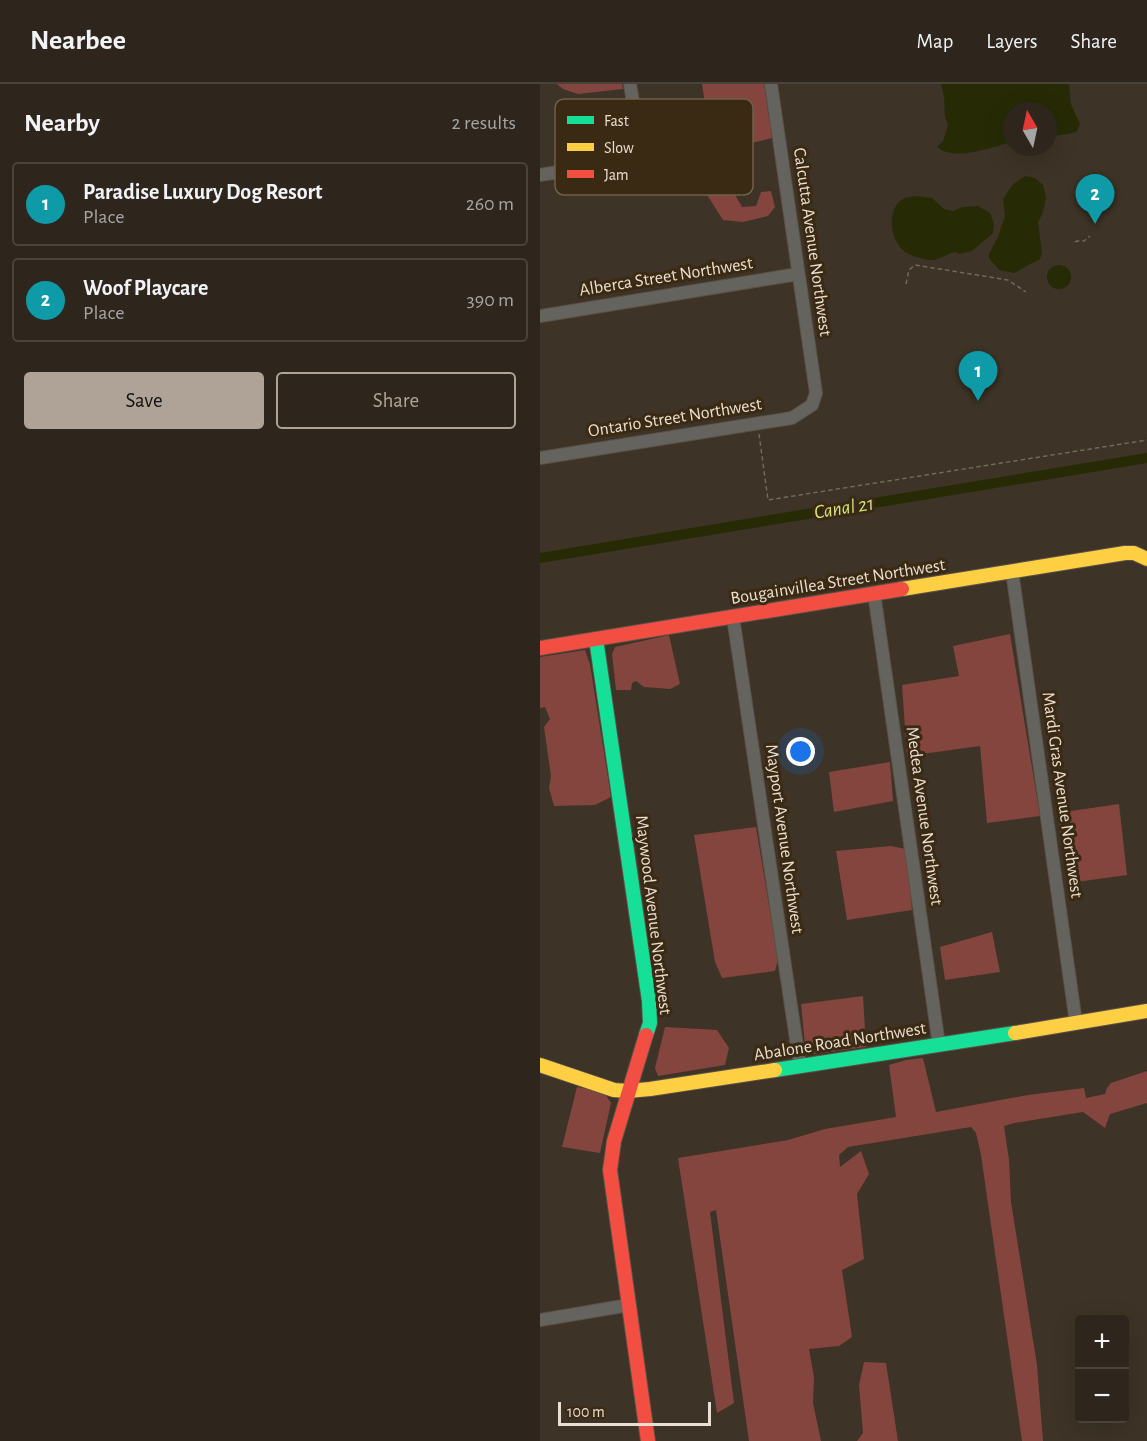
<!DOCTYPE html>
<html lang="en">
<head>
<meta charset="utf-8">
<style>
  :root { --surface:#2e261c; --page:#3a3229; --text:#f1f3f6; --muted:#a7a5a3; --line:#49433b; --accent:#aea396 }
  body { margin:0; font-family:"Alegreya Sans",sans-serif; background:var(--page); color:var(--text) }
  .controls { position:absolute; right:18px; bottom:18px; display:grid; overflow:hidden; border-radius:6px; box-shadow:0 6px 24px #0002 }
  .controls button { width:54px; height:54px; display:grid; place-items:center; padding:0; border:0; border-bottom:2px solid var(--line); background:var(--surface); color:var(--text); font:30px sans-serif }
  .compass { position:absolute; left:463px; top:18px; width:54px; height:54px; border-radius:50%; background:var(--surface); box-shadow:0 6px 24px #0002; rotate:351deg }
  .scale { position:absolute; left:18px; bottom:15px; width:153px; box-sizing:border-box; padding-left:6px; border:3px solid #ebdfd2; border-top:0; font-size:16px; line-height:21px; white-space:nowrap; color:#ebdfd2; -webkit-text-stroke:4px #3b2a13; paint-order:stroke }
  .you { position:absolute; left:261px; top:668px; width:21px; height:21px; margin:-15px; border:4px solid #fff; border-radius:50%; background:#1a73e8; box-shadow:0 0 0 9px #1a73e833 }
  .badge { display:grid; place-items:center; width:39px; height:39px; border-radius:50%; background:var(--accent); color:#fff; font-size:20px; font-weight:700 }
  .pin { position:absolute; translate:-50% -50px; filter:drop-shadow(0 2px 3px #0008) }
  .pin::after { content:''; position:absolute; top:32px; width:21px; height:18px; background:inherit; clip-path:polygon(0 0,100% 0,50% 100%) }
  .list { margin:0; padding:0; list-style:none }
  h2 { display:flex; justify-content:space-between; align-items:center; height:78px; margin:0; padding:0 24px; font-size:26px }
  h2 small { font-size:20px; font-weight:400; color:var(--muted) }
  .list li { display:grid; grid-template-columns:39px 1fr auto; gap:18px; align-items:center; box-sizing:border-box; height:84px; margin:0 12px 12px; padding:0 12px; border:2px solid var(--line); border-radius:6px }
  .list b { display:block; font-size:22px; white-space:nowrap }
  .list p { margin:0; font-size:20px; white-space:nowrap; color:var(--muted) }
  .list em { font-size:20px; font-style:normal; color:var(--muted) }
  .actions { display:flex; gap:12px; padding:18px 24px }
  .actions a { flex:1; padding:14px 0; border:2px solid var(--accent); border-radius:6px; text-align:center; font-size:21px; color:var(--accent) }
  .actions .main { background:var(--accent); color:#111 }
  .map { position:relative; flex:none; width:607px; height:1357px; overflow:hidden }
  header { display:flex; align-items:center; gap:36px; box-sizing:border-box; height:84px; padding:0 30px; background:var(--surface); border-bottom:2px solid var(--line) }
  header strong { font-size:28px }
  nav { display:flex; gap:33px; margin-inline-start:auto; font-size:21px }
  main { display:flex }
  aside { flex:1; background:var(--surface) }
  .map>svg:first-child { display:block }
</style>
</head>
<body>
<header>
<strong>Nearbee</strong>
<nav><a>Map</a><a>Layers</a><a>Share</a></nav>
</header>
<main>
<aside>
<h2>Nearby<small>2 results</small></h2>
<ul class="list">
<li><span class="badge" style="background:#0f9aa8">1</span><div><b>Paradise Luxury Dog Resort</b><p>Place</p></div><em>260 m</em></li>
<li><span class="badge" style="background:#0f9aa8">2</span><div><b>Woof Playcare</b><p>Place</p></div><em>390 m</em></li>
</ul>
<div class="actions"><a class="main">Save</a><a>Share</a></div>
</aside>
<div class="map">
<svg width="607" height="1357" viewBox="0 0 607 1357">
  <rect width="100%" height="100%" fill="#3d3326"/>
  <g fill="#84453e">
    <path d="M17,0H82L83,5L38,10L23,5Z"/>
    <path d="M162,0H224L232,54L177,68L178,81L202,123L216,122L221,108L231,107L235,123L228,132L203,138L183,136L155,92L141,82L111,67L103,58L107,43L128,41L139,33L166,25Z"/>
    <path d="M470,550L500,732L447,739L440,662L367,672L362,601L419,592L413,562Z"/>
    <path d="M129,551L140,600L130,605L104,603L96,597L92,599L91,606H76L72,570L75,563Z"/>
    <path d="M45,566L50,580L71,713L55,721L14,722L9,704L11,692L4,643L10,635L5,623L0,624V573Z"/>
    <path d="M350,678L353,717L294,728L289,688Z"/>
    <path d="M579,720L587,791L529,799L519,741L524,728Z"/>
    <path d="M216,743L238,876L235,887L182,894L175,878L154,751Z"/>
    <path d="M351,762L366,765L372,826L307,836L296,767Z"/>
    <path d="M452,848L460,888L405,896L400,863Z"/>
    <path d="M323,912L326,963L275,970L265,961L261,920Z"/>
    <path d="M125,943L177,946L189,964L185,981L118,992L115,984Z"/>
    <path d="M383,974L396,1028L488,1011L544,1004L546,1014L565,1010L567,1004L571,999L607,987V1019L570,1030L565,1044L543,1028L474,1039L464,1042L469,1076L471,1118L497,1281L503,1357H482L441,1071L436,1049L431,1043L308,1063L299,1071L300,1083L321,1067L329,1090L317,1110L324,1175L302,1186L312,1253L299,1262L269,1265L274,1293L273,1319L281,1357H209L176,1126L170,1128L194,1319L177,1329L138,1074L248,1056L285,1045L356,1033L349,981L366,976Z"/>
    <path d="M37,1003L63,1007L71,1019L60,1069L22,1063Z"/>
    <path d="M324,1278L346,1279L358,1357H317L323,1349L319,1301Z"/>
  </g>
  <g fill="#262b06">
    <path d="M401,0H529L531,20L540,40L537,47L533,49L508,53V27H472V58C451,63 415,78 397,63L403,57L408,41L405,32L404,12Z"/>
    <path d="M485,92L495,94L503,101L506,113L503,128L498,138L502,170L499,176L490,180L474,189L459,186L449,174V170L458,153L465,132L463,115L473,100Z"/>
    <path d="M376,112L392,114L404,125L413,127L423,123L438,122L450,129L454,140L453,149L432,167L419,170L416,168C406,169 400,177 389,176C382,175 367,171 363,166C350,155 346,125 363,115C366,113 373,113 376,112Z"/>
    <circle cx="519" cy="193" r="12"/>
  </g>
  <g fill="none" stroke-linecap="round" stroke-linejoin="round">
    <path stroke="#262b06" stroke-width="10" d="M0,474L607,374"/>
    <defs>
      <g id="street">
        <path d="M0,91C20,87 61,85 77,73C85,67 92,57 94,46C97,32 92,14 90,0"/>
        <path d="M0,232L258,190"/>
        <path d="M0,374L252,334L272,321L276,309L231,0"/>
        <path d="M472,487L536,939"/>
        <path d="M334,509L399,961"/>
        <path d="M193,533L260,982"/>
        <path d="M0,1236L89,1221"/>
      </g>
      <g id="fast">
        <path d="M56,555L109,917L110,939L106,951"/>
        <path d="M235,986L475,949"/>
      </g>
      <g id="slow">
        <path d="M362,505L585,469H594L607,475"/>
        <path d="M475,949L607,927"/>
        <path d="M0,981L74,1006L88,1007L110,1005L235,986"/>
      </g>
      <g id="jam">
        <path d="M0,564L362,505"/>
        <path d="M106,951L74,1057L70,1086L108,1357"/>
      </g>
    </defs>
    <use href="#street" stroke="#5b5147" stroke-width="14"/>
    <use href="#fast" stroke="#5b5147" stroke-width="16"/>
    <use href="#slow" stroke="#5b5147" stroke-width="16"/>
    <use href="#jam" stroke="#5b5147" stroke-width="16"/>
    <g stroke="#6d6963" stroke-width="1.5" stroke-dasharray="4.5 3" stroke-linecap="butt">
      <path d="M535,158L537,157H544L550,152"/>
      <path d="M366,200L369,186L375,181L468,196L486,208"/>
      <path d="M219,350L228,416L607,356"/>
    </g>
    <use href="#street" stroke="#65635d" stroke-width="12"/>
    <use href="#fast" stroke="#16e098" stroke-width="14"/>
    <use href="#slow" stroke="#ffcf43" stroke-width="14"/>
    <use href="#jam" stroke="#f24e42" stroke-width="14"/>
  </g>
  <g text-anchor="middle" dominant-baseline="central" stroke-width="6" stroke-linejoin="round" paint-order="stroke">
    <g font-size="18" fill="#ebdfd2" stroke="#3b2a13">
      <text transform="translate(272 158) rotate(82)">Calcutta Avenue Northwest</text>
      <text transform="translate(126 193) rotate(-9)">Alberca Street Northwest</text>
      <text transform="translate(135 334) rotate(-9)">Ontario Street Northwest</text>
      <text transform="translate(298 498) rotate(-9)">Bougainvillea Street Northwest</text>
      <text transform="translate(522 711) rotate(82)">Mardi Gras Avenue Northwest</text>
      <text transform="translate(384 732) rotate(82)">Medea Avenue Northwest</text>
      <text transform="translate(244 755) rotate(82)">Mayport Avenue Northwest</text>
      <text transform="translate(113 831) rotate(83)">Maywood Avenue Northwest</text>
      <text transform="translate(300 958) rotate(-9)">Abalone Road Northwest</text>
    </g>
    <g font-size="20" font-style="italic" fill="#d2e37e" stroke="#3b2a13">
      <text transform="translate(304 424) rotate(-9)">Canal 21</text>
    </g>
  </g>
  <rect x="15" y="15" width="198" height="96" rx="9" fill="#3b2a13" stroke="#70604c" stroke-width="1.5"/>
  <rect x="27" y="32" width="27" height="8" fill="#16e098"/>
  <rect x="27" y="59" width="27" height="8" fill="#ffcf43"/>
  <rect x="27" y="86" width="27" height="8" fill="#f24e42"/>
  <g font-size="16" fill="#ebdfd2">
    <text x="64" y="42">Fast</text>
    <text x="64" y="69">Slow</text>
    <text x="64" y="96">Jam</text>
  </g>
</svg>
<div class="controls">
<button>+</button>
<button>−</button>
</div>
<svg class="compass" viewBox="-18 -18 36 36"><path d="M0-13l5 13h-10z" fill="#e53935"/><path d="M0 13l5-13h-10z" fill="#a7a5a3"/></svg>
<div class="scale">100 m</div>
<div class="you"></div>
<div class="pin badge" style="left:438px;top:317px;background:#0f9aa8">1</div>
<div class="pin badge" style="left:555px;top:140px;background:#0f9aa8">2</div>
</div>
</main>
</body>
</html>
